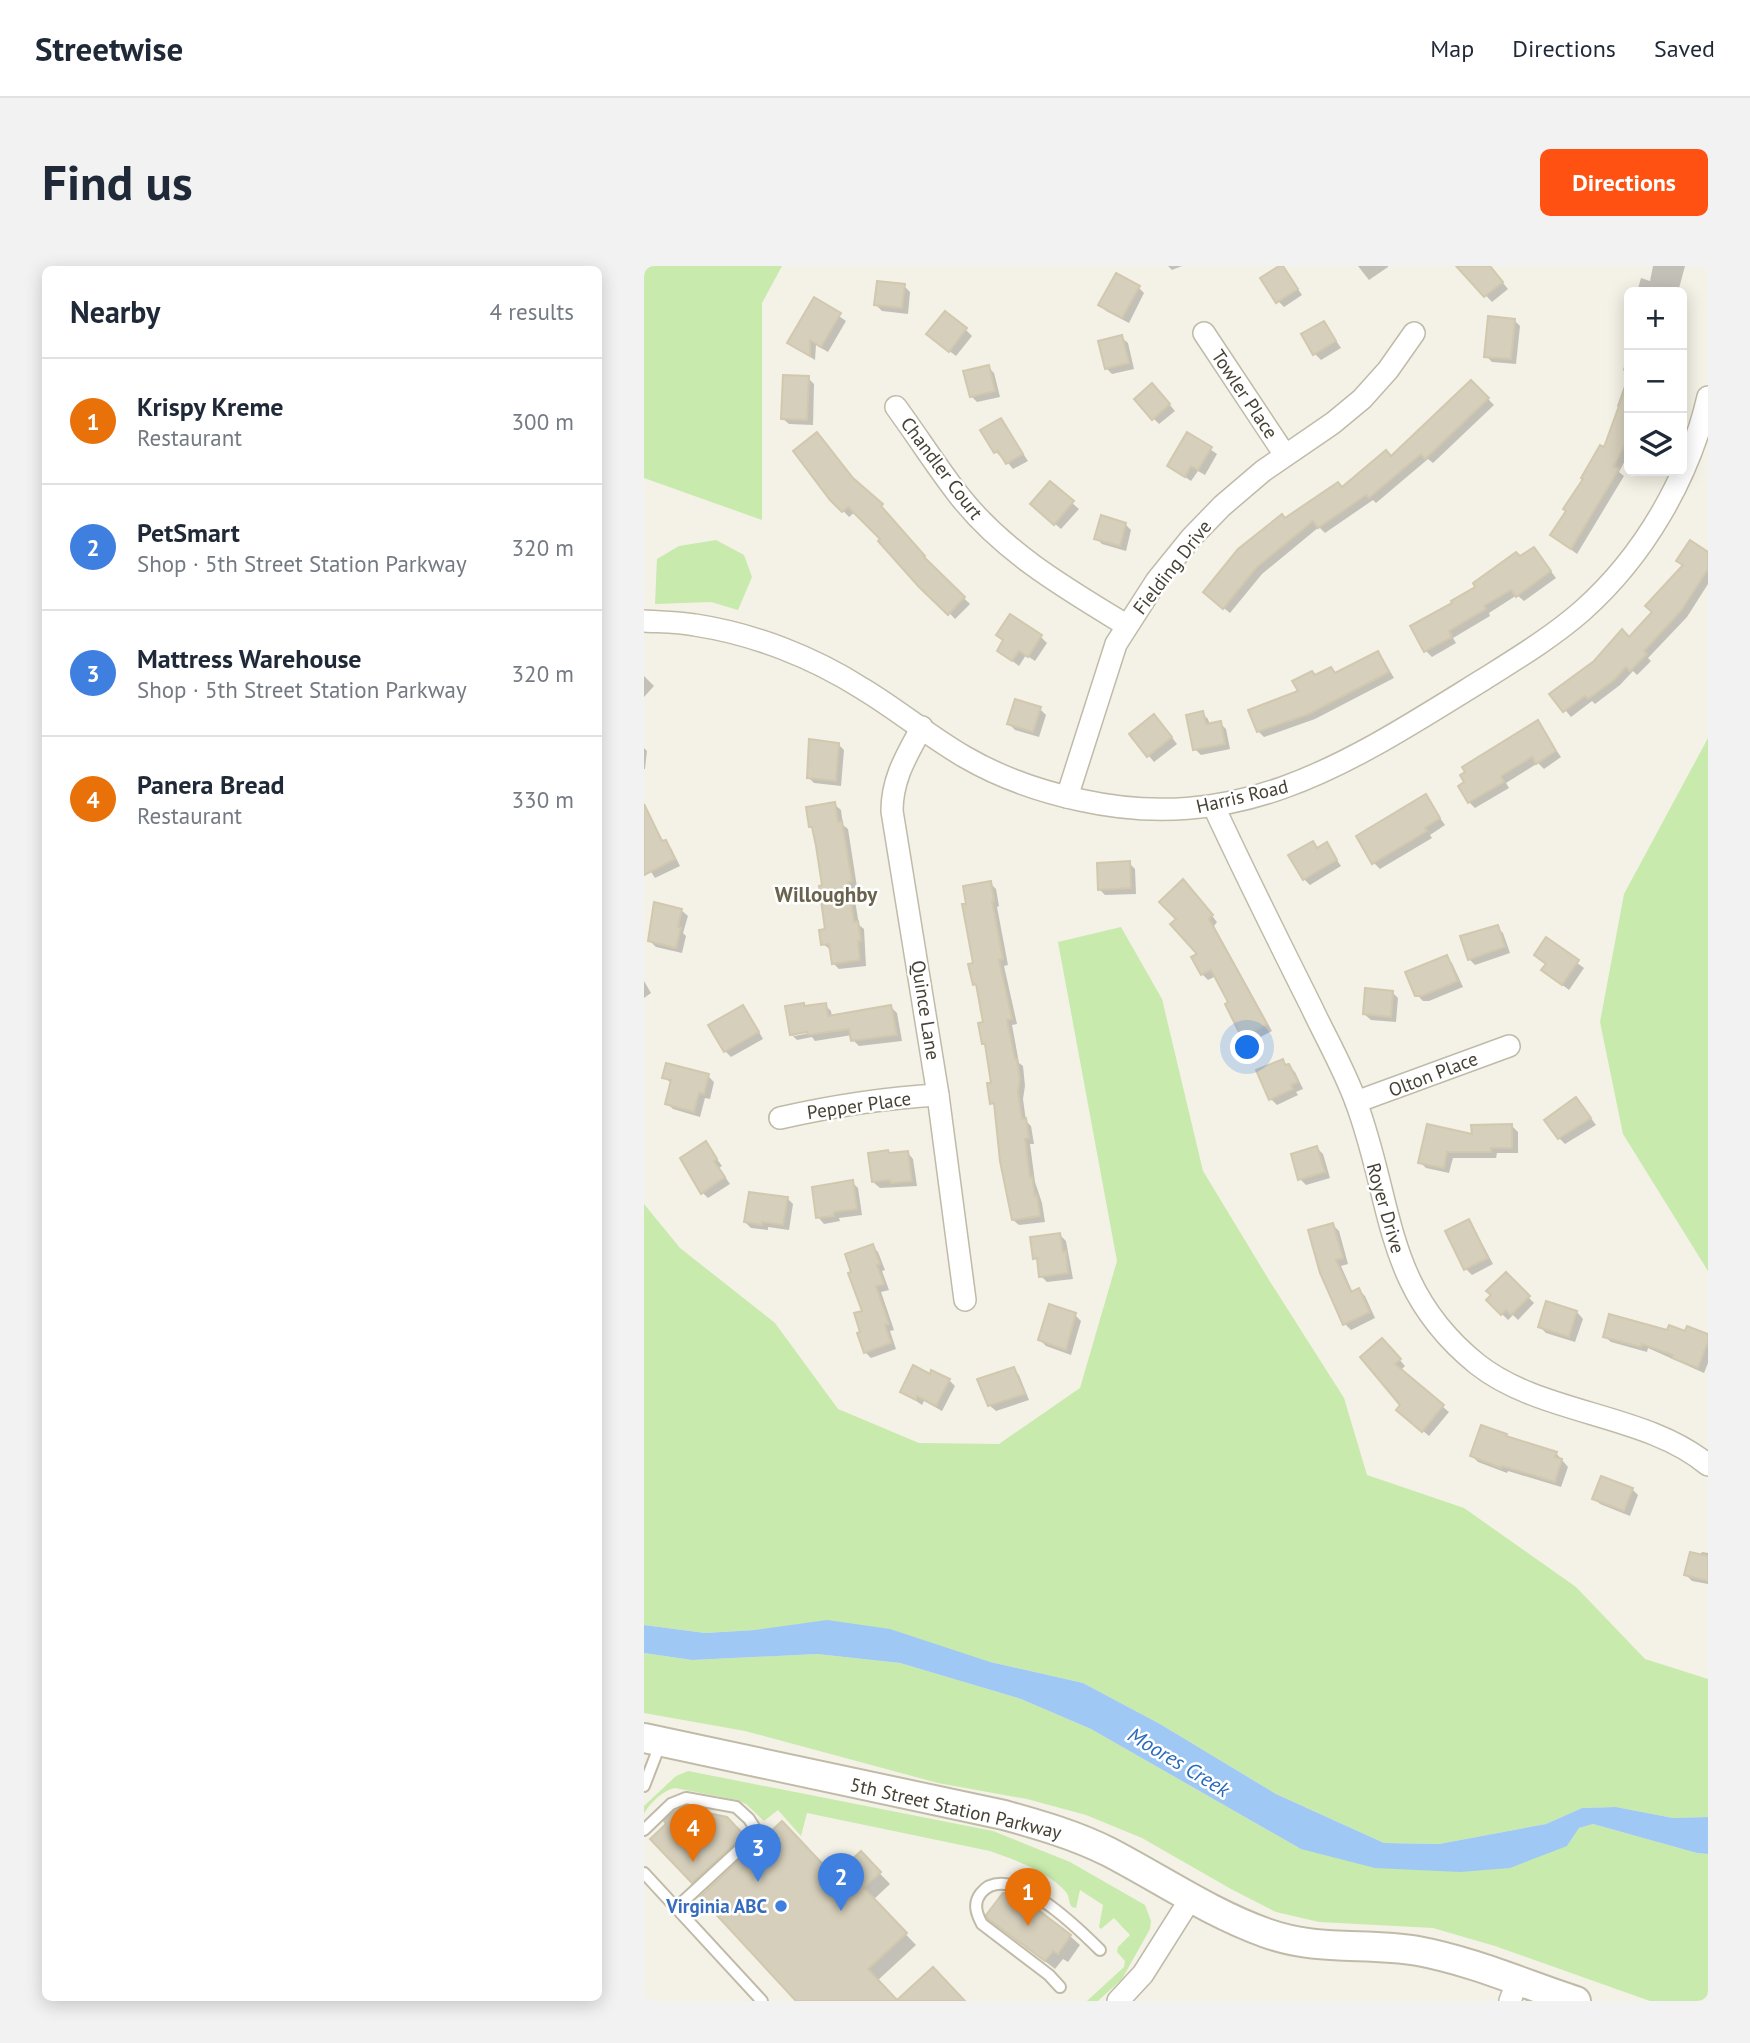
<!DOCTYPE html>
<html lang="en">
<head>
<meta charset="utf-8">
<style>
  :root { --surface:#fff; --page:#f2f2f3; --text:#1f2937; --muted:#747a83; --line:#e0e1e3; --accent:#ff5112 }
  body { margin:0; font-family:"PT Sans",sans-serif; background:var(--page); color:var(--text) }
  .controls { position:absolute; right:21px; top:21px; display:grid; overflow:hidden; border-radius:10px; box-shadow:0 4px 18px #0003 }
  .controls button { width:63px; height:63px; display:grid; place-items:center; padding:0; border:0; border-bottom:2px solid var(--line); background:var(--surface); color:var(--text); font:35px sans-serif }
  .you { position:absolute; left:604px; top:782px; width:24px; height:24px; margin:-18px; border:5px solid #fff; border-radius:50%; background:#1a73e8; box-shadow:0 0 0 10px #1a73e833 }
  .badge { display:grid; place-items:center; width:46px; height:46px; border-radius:50%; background:var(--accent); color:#fff; font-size:23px; font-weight:700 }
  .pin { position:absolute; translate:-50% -58px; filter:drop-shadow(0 2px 4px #0008) }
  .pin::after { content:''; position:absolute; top:37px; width:24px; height:21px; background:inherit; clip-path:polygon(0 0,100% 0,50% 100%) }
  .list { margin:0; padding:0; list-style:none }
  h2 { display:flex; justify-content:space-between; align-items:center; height:91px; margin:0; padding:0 28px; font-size:30px }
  h2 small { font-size:23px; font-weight:400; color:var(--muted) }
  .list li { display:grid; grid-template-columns:46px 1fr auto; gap:21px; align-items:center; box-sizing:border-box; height:126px; padding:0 28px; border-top:2px solid var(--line) }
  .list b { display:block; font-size:26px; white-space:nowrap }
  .list p { margin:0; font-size:23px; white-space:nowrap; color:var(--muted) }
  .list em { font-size:23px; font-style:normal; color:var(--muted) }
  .icon { flex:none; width:38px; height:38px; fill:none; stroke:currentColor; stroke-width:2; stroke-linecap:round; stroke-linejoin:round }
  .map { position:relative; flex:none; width:1064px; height:1735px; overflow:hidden; border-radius:10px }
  header { display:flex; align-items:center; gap:42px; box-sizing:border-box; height:98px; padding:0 35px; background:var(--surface); border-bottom:2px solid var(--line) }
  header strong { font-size:33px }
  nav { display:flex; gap:38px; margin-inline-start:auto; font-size:24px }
  .intro { display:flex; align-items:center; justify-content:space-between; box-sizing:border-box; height:168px; padding:0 42px }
  h1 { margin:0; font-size:49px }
  .button { padding:18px 32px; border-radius:10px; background:var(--accent); color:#fff; font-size:24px; font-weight:700 }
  main { display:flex; gap:42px; padding:0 42px }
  aside { flex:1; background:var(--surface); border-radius:10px; box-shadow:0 4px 18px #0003 }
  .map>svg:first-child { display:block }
</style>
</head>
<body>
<header>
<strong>Streetwise</strong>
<nav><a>Map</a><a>Directions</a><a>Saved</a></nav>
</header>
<div class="intro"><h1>Find us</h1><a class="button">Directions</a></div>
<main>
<aside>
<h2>Nearby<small>4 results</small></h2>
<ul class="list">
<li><span class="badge" style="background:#e8710a">1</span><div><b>Krispy Kreme</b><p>Restaurant</p></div><em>300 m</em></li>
<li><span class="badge" style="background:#3f7fe0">2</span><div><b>PetSmart</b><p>Shop · 5th Street Station Parkway</p></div><em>320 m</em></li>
<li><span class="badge" style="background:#3f7fe0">3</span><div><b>Mattress Warehouse</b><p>Shop · 5th Street Station Parkway</p></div><em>320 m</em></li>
<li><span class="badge" style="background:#e8710a">4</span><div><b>Panera Bread</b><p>Restaurant</p></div><em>330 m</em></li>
</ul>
</aside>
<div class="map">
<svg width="1064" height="1735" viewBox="0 0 1064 1735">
  <rect width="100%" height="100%" fill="#f4f1e6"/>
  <g fill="#c8eaad">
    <path d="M0,0H138L118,37V254L0,212Z"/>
    <path d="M72,274L100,289L108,311L94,344L67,336L11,338L13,293L35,280Z"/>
    <path d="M1064,472V1005L979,868L956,756L980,628Z"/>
    <path d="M477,661L518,733L559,905L625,1014L700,1132L723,1209L820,1242L932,1321L1001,1393L1064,1413V1551L1029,1552L972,1541L938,1542L902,1558L795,1578L740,1577L632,1528L516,1458L439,1417L346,1396L111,1364L61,1367L0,1359V938L36,982L131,1057L194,1143L275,1177L355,1178L436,1122L473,995L414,676Z"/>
    <path d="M0,1387L48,1394L173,1388L256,1397L377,1433L447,1463L657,1583L923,1580L935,1562L949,1558L1053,1587L1064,1588V1735H1006L851,1680L789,1662L675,1656L632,1646L587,1623L498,1572L442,1549L383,1533L294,1517L101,1465L0,1447Z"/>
    <path d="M44,1505L349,1565L426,1596L501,1639L507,1655L506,1663L478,1713L454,1735H443L480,1701L481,1695L473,1686L474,1681L486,1669L470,1652L457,1663L455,1661L459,1639L436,1624L432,1642L428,1641C424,1636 426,1631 422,1626C404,1605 371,1594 346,1585L163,1547L157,1570L134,1544L120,1555L102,1538L93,1534L31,1522C19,1524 5,1538 0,1548V1540L32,1510Z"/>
  </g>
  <path fill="#9fc8f4" d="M183,1354L246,1363L346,1396L439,1417L516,1458L632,1528L740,1577L795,1578L902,1558L938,1542L972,1541L1029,1552L1064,1551V1588L1053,1587L949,1558L935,1562L923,1580L866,1602L816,1606L731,1602L657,1583L447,1463L377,1433L256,1397L173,1388L48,1394L0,1387V1359L61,1367L111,1364Z"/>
  <g fill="#0003" fill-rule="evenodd">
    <path d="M524,0H538L528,4Z"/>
    <path d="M638,0L658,29L640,41L634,35Z"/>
    <path d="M714,0H744V1L725,14Z"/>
    <path d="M816,0H845L864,23L848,36L815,1Z"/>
    <path d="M1009,0H1041L1034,26H993L997,12L1006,15Z"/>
    <path d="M260,20L266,26L264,48L238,45L232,39Z"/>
    <path d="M494,21L500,27L485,57L462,45L456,38Z"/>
    <path d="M171,34L202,55L184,86L172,79L171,94L145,77Z"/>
    <path d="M870,54L876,60L872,98L848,96L842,90Z"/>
    <path d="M680,57L697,82L677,94L671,88Z"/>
    <path d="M322,64L328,70L312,90L291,74Z"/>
    <path d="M477,71L484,77L490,103L468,108L462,102Z"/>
    <path d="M985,84V187L975,206L980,210L933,288L908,269L961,184L976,143L973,140L984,109L979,104Z"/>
    <path d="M344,101L350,107L356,131L333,136L327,130Z"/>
    <path d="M164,112L170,118L169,159L145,158L138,152Z"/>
    <path d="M827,116L850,139L789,197L784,193L732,237L729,234L681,267L675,261L618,308L586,347L567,332L641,254L699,223L747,192Z"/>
    <path d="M514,125L531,145L515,158L509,152Z"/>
    <path d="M357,154L384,195L369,203L359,191L358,192L352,186Z"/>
    <path d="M544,168L573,188L561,209L554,205L547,215L525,200Z"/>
    <path d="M214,218L243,246L241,247L284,298L326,338L311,353L211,246L205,251L188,233Z"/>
    <path d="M406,218L435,243L417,263L395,244Z"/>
    <path d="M481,258L487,264L482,285L458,278L452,272Z"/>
    <path d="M890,283L912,312L880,335L873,329L845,347L846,350L809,372L812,377L788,391L782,385L810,338Z"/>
    <path d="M1064,289V318L1043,351L1004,392L1007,395L993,409L989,405L976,419L951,438L948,435L927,451L908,428L985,373L1011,347L1041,301Z"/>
    <path d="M354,369L397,371L403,377L391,395L382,389L375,400L355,385L361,376Z"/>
    <path d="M733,387L739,393L750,412L671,453L620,471L614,465L672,411L687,403L692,408Z"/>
    <path d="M0,410L10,420L0,431Z"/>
    <path d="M396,443L402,449L395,471L371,464L365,458Z"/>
    <path d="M558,447L564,453L566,459L576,457L582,463L586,483L557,489L551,483Z"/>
    <path d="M516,456L533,478L510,496L487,468Z"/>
    <path d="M893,456L917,491L900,503L894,497L862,517L865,522L831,542L825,536Z"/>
    <path d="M194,478L200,484L197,520L170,517L164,511Z"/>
    <path d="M0,482L3,485L1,503H0Z"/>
    <path d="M781,531L801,559L786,569L788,572L736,603L730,597Z"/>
    <path d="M190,538L197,544L199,559L204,563L213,621L209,622L215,659L220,663L222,700L195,703L189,697L187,684L179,678L183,664L174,580L170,564L167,560Z"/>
    <path d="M10,562L20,576L27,582L36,600L11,612L0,595V567Z"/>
    <path d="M668,577L674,583L682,578L697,600L666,619L660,613Z"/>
    <path d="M485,597L491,603L492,628L461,629L455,623Z"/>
    <path d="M346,617L352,623L355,640L353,641L364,699L360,700L373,758L368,759L375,797L379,800L381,820L379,833L382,855L387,860L390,878H386L391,916L398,937L401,956L375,959L369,954L353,842L348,837L349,818L344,781L340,778L342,758L335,722L331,718V698L324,639Z"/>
    <path d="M545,621L573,656L570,660L628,765L605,777L599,771L587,737L572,710L564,714L558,708Z"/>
    <path d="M37,644L44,650L39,667L42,670L38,687L12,681L6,675Z"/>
    <path d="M853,661L859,667L866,687L831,699L825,693Z"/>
    <path d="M902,674L940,702L925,724L899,704L903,699Z"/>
    <path d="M802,691L808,697L819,721L785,735H779L773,729Z"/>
    <path d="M0,715L7,727L0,732Z"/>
    <path d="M748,726L754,732L752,756L727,754L720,748Z"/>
    <path d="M181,739L187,745L188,751L247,741L253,747L258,775L215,780L209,774L208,769L171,775L168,771L153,774L147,768ZM172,763V766L150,770V766Z"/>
    <path d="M99,742L105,748L119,773L87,791L81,785Z"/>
    <path d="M638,795L651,806L659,823L652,826L654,829L633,839L627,833Z"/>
    <path d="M64,810L70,816L66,833L61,832L56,851L29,843L23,837L28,818L20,811Z"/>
    <path d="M938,840L952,859L921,878L915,872Z"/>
    <path d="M868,860L874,866V887H853L852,892H809L805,907L782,902L776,896L829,870Z"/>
    <path d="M62,878L78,900L75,902L86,918L64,932L58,926Z"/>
    <path d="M673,882L679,888L686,912L662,919L656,913Z"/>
    <path d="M263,886L269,893L273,920L236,922L229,916Z"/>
    <path d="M208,916L214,922L218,949L195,952L196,955L180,958L174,951Z"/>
    <path d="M143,932L149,938L145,964L124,961V964L107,962L101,956Z"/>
    <path d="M824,956L830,962L849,998L828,1009L822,1003Z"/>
    <path d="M689,959L695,965L704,998L697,1000L709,1027L715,1024L721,1030L731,1052L707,1064L701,1058L677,1007Z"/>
    <path d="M416,969L422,975L429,1013L403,1016L397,1010L396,997L391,992Z"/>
    <path d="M228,980L234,986L241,1004L238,1005L245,1024L237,1026L250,1064L246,1065L252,1083L227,1092L221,1086L218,1067Z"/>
    <path d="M862,1008L890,1037L874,1054L869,1049L864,1054L844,1034Z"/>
    <path d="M933,1046L939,1053L931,1076L902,1067L896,1061Z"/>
    <path d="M431,1049L437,1055L427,1089L402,1080L396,1074Z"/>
    <path d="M1024,1066L1064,1070V1097L1060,1107L1004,1082L1003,1086L967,1076L960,1070Z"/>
    <path d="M744,1080L761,1100L756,1105L805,1146L785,1170L758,1147L759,1139Z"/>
    <path d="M369,1103L375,1109L385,1134L352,1145L345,1139Z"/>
    <path d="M287,1110L305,1114L311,1120L298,1145L280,1135L278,1139L258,1125Z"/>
    <path d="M862,1170L865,1173L912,1187L924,1201L917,1221L864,1205L863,1207L834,1196L828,1190Z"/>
    <path d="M988,1223L994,1229L986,1250L956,1238L950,1232Z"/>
    <path d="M1058,1286L1064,1287V1318L1048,1315L1042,1309Z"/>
    <path d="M82,1552L108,1580L58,1625L49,1616Z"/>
    <path d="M217,1588L246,1618L229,1634L272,1679L233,1715L154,1735L190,1612Z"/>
    <path d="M346,1652L426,1670L436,1679L424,1696L419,1693L411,1703Z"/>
  </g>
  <g fill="#d6cfbb" stroke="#d1c8ae" stroke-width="2">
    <path d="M635,0H639L654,23L632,37L616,12Z"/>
    <path d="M812,0H846L859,16L840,31Z"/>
    <path d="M472,7L496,20L478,52L454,39Z"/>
    <path d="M233,15L261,18L258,42L230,39Z"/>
    <path d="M170,31L197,47L177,81L166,74V90L143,77Z"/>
    <path d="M301,45L323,62L305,86L282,68Z"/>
    <path d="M844,50L871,53L867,93L840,91Z"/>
    <path d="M680,55L692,75L669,89L657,68Z"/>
    <path d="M478,69L485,97L461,103L454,75Z"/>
    <path d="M345,99L351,125L326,131L319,105Z"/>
    <path d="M139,109L165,110L163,154L137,153Z"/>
    <path d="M827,114L845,132L781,193L777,188L725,232L722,229L674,262L669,255L612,302L579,343L559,326L594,283L638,248L641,252L694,216L698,221L742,184L747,190Z"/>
    <path d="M508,117L526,138L508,154L490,133Z"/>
    <path d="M983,118H985V170L970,200L975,203L927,283L906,269L922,245L919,243L939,213L937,212L956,179L960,181Z"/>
    <path d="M357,152L379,188L362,198L354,185L350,187L336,164Z"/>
    <path d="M173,166L209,212L239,238L237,240L281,290L280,291L321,331L304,349L275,321L234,275L236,273L204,241L198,246L186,234L149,185Z"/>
    <path d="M543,166L568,181L554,204L547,200L541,211L523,200Z"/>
    <path d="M406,215L430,235L410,259L386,238Z"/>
    <path d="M457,249L482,257L476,280L450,273Z"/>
    <path d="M1046,274L1064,286V303L1037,345L1000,385L1003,388L986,405L982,401L970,414L944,433L941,430L919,446L905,428L950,395L978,363L985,371L1008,346L1001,340L1039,299L1032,295Z"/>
    <path d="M890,281L907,305L872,331L867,324L840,340L842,343L805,365L808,371L780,386L766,360L808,337L807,335L831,321L829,317L872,286L876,290Z"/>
    <path d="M366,348L398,369L384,391L375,385L368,395L353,385L359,374L352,369Z"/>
    <path d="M734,385L745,406L665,448L613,466L604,444L654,425L648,415L668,405L671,409L687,401L691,407Z"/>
    <path d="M371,433L397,441L389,466L363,458Z"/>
    <path d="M559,445L562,458L577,455L581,478L549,484L542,449Z"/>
    <path d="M510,448L528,471L503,491L485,468Z"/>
    <path d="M894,454L912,485L892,498L888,491L857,510L860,516L824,537L814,520L820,516L816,509L821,506L818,501Z"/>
    <path d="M165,473L195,477L192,515L163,512Z"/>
    <path d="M782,528L796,552L781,562L783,565L728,598L712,570Z"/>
    <path d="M191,536L194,556L198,555L208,615L204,616L210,656L214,655L217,675H214L216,694L188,698L185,678L177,679L175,664L181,663L175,620L178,619L172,580L168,561H165L162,541Z"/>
    <path d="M0,538L18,575L22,574L31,593L0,609Z"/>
    <path d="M669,575L673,582L683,576L693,594L659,614L644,589Z"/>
    <path d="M486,595L487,622L454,624L453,597Z"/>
    <path d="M539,613L569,649L565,653L623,758L598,772L581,738L584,736L567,704L557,709L547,691L553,688L526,658L532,653L515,636Z"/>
    <path d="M347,615L350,635H348L359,693L355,694L368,753L363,754L371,793H373L376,813L374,826L378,853L382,852L385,872L381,873L386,911L388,910L391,930L393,929L396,950L368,954L356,895L350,837L346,838L343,817H347L341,778H338L334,757L339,756L332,718L329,719L324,698L329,697L318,638H322L319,620Z"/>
    <path d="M10,636L38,643L34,661L37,662L32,682L4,675Z"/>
    <path d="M854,659L861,681L824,694L816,670Z"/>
    <path d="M902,671L935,694L918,719L897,704L902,698L890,689Z"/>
    <path d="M803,689L814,715L778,730H771L761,706Z"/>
    <path d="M721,722L749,725L747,751L719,748Z"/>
    <path d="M160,737V740L182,737L184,750L247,739L253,769L207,775L205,763L164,769L163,766L146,769L141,740Z"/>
    <path d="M99,739L115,766L80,786L64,759Z"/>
    <path d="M639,793L641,799L645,798L654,816L647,819L649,823L625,834L612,804Z"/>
    <path d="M22,797L65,808L60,828L55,827L50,846L21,838L27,814L18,812Z"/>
    <path d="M932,831L947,852L914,873L900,854Z"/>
    <path d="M783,858L828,868L827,859L868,858V882H847V886H803L800,902L774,897Z"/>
    <path d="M62,875L73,893L70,895L81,911L57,928L36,892Z"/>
    <path d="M673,880L681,906L654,914L647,888Z"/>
    <path d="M244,884L245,887L264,885L268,915L247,917L246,914L228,916L224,887Z"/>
    <path d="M209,914L213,943L190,946V950L172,952L168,921Z"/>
    <path d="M105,926L144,931L139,959L118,956V959L100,956Z"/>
    <path d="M825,953L844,992L820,1004L801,965Z"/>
    <path d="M689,957L699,992L692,994L707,1026L715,1022L726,1046L699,1059L676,1007L664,964Z"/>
    <path d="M416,967L419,986L422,985L424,1007L395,1011L393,992L389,993L386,971Z"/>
    <path d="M229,978L236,998L233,999L240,1018L232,1020L245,1058L241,1059L247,1077L220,1087L213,1067L216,1066L210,1047L218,1045L204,1007L207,1006L201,988Z"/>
    <path d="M862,1006L886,1030L867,1049L862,1044L857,1049L842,1034L847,1029L842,1025Z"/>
    <path d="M902,1035L933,1045L925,1071L894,1061Z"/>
    <path d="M405,1038L432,1047L422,1084L394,1074Z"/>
    <path d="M965,1048L1023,1064L1025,1059L1041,1065L1043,1060L1064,1068V1075L1054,1102L1028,1092L1029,1089L998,1078L997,1081L959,1071Z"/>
    <path d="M738,1072L757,1093L751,1098L800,1139L778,1166L752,1144L756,1139L716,1091Z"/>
    <path d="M269,1099L286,1108L287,1104L306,1113L292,1140L273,1130L272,1134L256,1126Z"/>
    <path d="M370,1101L381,1128L344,1140L333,1113Z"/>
    <path d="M837,1159L863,1168L862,1170L913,1186L911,1191L918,1193L911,1216L858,1200L857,1202L826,1190Z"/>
    <path d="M957,1210L989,1222L980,1245L948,1233Z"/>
    <path d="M1046,1286L1064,1290V1315L1040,1309Z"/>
    <path d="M38,1542L83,1551L100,1569L48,1617L6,1573L22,1558L20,1555L31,1545Z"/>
    <path d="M138,1555L190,1610L217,1585L237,1606L220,1622L263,1667L224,1703L253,1734L289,1701L321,1735H152L56,1631Z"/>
    <path d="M359,1627H364L390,1646L393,1643L427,1669L414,1688L409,1685L401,1695L344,1653L342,1649Z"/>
  </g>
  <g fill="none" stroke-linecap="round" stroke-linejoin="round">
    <defs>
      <g id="service">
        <path d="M0,1520L17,1476"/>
        <path d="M0,1564L27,1538L42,1532L92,1541L105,1553L112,1564L108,1572L32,1642"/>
        <path d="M0,1607L118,1735"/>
        <path d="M416,1721L405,1709L338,1658C332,1647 329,1637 337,1627C365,1593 436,1664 456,1684"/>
      </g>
      <g id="minor">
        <path d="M560,67L641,189"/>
        <path d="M252,141C274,171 294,203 317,232C362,288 423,323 482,359"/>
        <path d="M0,355C17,356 35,356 51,359C110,368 169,391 219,423C254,444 286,471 321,491C357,512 395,525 436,534C597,570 706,496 837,415C872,393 907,372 938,345C1000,290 1045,212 1064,131"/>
        <path d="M278,461C263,489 248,512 248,545L294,829L321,1034"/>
        <path d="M423,531L472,378L513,314L547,272L578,240L619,205L689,157L718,133L744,104L770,67"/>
        <path d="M570,541C601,608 634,674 667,740C682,772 700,803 712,836C750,938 739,1022 833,1098C897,1149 1002,1147 1064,1199"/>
        <path d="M712,836L865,780"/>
        <path d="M136,852C189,840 240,832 294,829"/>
        <path d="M474,1735L499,1708L547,1632"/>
        <path d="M866,1735L873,1716"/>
      </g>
      <path id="tertiary" d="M0,1472L360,1549C396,1559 431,1569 465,1586C517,1613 566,1647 622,1667C675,1686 721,1676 774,1685C828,1695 880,1718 932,1735"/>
    </defs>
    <use href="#service" stroke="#c0bba8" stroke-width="14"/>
    <use href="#minor" stroke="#c0bba8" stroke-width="24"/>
    <use href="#tertiary" stroke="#c0bba8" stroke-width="32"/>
    <use href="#service" stroke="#fff" stroke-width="10"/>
    <use href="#minor" stroke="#fff" stroke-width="21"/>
    <use href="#tertiary" stroke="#fff" stroke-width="28"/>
  </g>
  <circle fill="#3f7fe0" stroke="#fff" stroke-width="2.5" cx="137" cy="1640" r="7"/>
  <g text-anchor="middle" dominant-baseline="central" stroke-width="5" stroke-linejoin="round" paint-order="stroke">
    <g font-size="19" fill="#474235" stroke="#fff">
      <text transform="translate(601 128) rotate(56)">Towler Place</text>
      <text transform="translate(298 202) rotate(53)">Chandler Court</text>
      <text transform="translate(528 301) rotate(-52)">Fielding Drive</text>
      <text transform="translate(598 530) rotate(-13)">Harris Road</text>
      <text transform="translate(282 744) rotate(81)">Quince Lane</text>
      <text transform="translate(789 808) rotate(-21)">Olton Place</text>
      <text transform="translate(215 839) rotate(-8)">Pepper Place</text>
      <text transform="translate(742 942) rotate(74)">Royer Drive</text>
      <text transform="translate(312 1542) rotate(13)">5th Street Station Parkway</text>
    </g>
    <g font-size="19" font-weight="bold" fill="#366cbe" stroke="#fff" text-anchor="end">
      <text x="123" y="1640">Virginia ABC</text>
    </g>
    <g font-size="21" font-weight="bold" fill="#6b624c" stroke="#fff">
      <text x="182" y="628">Willoughby</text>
    </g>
    <g font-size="21" font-style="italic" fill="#296bb9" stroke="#fff">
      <text transform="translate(535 1496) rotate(31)">Moores Creek</text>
    </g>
  </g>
</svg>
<div class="controls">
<button>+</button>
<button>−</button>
<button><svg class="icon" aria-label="layers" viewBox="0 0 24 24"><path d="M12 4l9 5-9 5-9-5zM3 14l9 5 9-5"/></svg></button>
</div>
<div class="you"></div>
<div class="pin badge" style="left:384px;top:1660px;background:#e8710a">1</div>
<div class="pin badge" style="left:197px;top:1645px;background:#3f7fe0">2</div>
<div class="pin badge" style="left:114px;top:1616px;background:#3f7fe0">3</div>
<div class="pin badge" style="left:49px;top:1596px;background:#e8710a">4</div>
</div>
</main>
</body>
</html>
